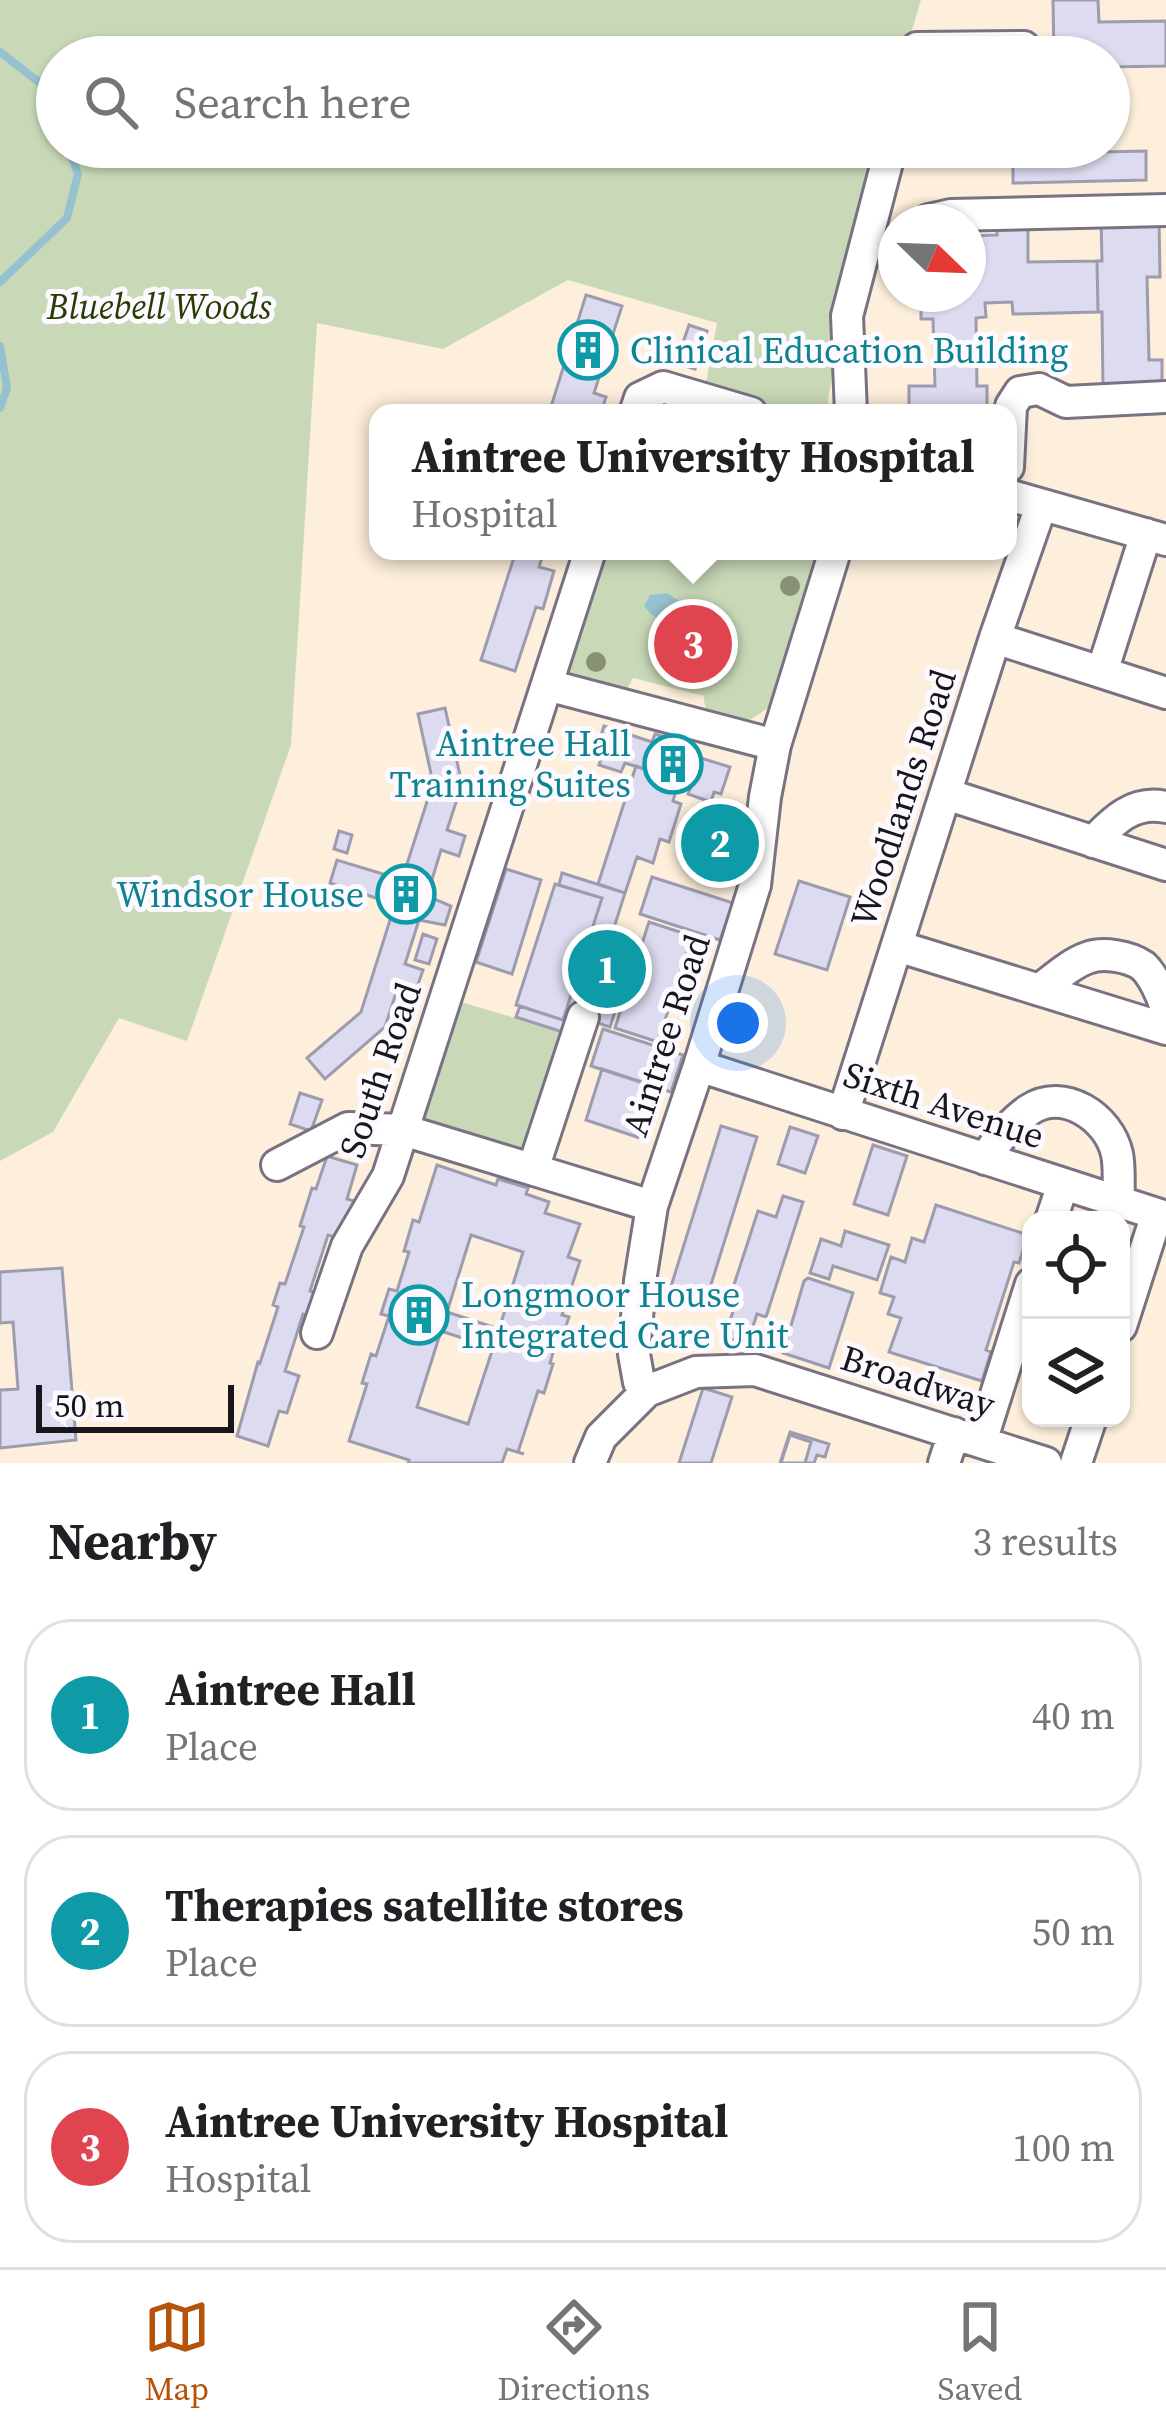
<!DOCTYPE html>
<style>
body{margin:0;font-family:"Source Serif 4",serif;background:#f6f6f6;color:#202124}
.controls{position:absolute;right:36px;bottom:36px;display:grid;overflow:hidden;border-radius:24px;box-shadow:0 3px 9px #0004}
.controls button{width:108px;height:108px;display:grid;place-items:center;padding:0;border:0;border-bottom:3px solid #e0e0e0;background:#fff;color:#202124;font:60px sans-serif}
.compass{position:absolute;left:878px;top:204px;width:108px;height:108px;border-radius:50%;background:#fff;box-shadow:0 3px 9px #0004;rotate:113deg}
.scale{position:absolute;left:36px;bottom:30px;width:198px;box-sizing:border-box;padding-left:12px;border:6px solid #18151c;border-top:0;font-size:33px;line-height:42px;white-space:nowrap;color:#18151c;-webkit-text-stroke:9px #fcfafe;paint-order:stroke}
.you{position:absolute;left:738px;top:1023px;width:42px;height:42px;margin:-30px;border:9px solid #fff;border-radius:50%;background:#1a73e8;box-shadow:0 0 0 18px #1a73e833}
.badge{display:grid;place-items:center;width:78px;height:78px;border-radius:50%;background:#b45309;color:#fff;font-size:39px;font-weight:700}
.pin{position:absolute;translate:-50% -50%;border:6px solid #fff;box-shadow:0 3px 12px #0006}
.popup{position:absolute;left:369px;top:404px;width:648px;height:156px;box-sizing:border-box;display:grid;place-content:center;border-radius:24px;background:#fff;filter:drop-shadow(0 3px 9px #0005);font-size:39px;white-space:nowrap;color:#757577}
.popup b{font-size:45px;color:#202124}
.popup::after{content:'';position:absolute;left:50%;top:100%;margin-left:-24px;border:24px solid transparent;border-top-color:#fff}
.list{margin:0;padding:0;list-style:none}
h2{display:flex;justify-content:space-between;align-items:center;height:156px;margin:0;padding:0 48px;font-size:51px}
h2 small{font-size:39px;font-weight:400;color:#757577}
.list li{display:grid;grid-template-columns:78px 1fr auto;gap:36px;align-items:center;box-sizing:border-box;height:192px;margin:0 24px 24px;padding:0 24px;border:3px solid #e0e0e0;border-radius:48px}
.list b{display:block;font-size:45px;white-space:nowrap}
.list p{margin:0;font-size:39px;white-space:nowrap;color:#757577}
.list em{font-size:39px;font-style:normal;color:#757577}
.icon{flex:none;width:66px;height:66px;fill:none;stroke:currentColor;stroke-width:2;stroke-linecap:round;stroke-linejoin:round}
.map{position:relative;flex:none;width:1166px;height:1463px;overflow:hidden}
.search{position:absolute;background:#fff;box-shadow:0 3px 9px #0004;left:36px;right:36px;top:36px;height:132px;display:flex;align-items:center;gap:30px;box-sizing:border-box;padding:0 42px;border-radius:66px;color:#757577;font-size:45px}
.sheet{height:804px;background:#fff}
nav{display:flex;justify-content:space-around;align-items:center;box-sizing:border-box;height:168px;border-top:3px solid #e0e0e0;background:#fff;font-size:33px;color:#757577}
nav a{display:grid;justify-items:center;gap:6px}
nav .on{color:#b45309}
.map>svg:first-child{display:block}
.medical{fill:#fdefdb;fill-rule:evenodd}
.green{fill:#c9d9b8}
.water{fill:#96c1d1}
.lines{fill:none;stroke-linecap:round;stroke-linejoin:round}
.stream{stroke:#96c1d1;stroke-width:8}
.building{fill:#dcdbef;stroke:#9d9bae;stroke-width:3;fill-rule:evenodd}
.minor-casing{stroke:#797283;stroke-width:36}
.minor{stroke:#fff;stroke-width:30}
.tree{fill:#879174}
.labels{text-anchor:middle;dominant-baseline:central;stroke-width:10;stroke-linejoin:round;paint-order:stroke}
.park-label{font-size:36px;font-style:italic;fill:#273b04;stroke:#fcfafe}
.culture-label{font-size:36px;fill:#0d838f;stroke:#fcfafe;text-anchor:start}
.street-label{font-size:36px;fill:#18151c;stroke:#fcfafe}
</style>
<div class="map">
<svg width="1166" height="1463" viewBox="0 0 1166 1463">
<rect width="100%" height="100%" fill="#fcfafe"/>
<path class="medical" d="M921 0H1166V1463H0V1161L53 1132 286 316 443 349 568 280 718 323 706 383 791 413H378V551H1008V413H826L860 202 877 147H1109V57H904ZM896 222H968V294H896ZM1031 1220H1121V1418H1031Z"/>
<path class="green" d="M0 0H921L904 57H57V147H877L860 202 826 413H791L706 383 717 323 568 280 443 349 317 323 291 745 187 1041 119 1018 53 1132 0 1161Z
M601 551H829L780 700 750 720 732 727C717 720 703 714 704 696L633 678 626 691 574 680 566 669Z
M464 1003 569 1034 531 1153 428 1124 423 1110 454 1005Z"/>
<path class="water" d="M667 593 695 611 719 618 730 629 723 646 710 656C693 651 690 644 677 632 666 622 654 620 644 606L650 595Z"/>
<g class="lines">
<path class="stream" d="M0 52 44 86 57 118
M0 282 67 218 78 174 68 147
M0 346 7 388 0 408"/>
</g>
<path class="building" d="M1053 0H1098L1099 22 1166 21V66L1109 67V57H1054Z
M1055 147H1101V152L1146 151V180L1013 183V153L1055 152Z
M1159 218 1160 277H1147L1149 360H1162V386L1103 387 1102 312H1098L1097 261H1102L1101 219Z
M1028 222V262L1097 261 1098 312 1013 314 1012 302 985 303 986 317 976 318 977 386H987V413H909V386H935L933 319H921V294H968V236L997 235V223Z
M586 295 622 306 594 393 606 397 601 413H549Z
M689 325 707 331 695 369 676 363Z
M516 551H544L539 567 554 571 543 609 536 607 515 671 481 660Z
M445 708 462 784 447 830 465 836 459 856 441 850 427 896 451 906 445 925 419 920 405 964 423 970 416 990 399 984 385 1027 325 1079 307 1058 361 1012 397 898 378 892 376 898 330 883 337 860 383 874 380 883 399 889 433 783 418 714Z
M604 726 652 742 655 734 668 738 684 743 681 752 730 767 721 794 714 792 711 802 688 794 692 784 679 780 625 763 621 772 599 765 602 755 595 753Z
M636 766 679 780 673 801 681 804 669 842 660 839 653 863 637 857 625 893 598 884Z
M714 810 744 819 726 876 697 867Z
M339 831 352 835 347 853 334 849Z
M506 869 541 880 512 974 476 962Z
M562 873 625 893 611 937 642 947 623 1004 618 1002 610 1027 589 1020 597 995 583 991 569 1034 516 1017 520 1006 563 1020 602 898 559 885Z
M652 877 733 903 720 940 640 914Z
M799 881 850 897 827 970 775 954Z
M555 884 602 898 563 1020 516 1005Z
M649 922 692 936 658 1042 615 1028Z
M423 934 437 939 429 964 415 960Z
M603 1029 683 1055 671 1092 591 1066Z
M602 1069 660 1088 643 1139 586 1120Z
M300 1093 322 1100 311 1131 290 1124Z
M721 1126 757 1137 704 1307 668 1296Z
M790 1127 818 1136 805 1173 778 1164Z
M873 1145 907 1156 888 1215 854 1204Z
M327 1156 357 1165 347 1199 354 1201 342 1239 328 1235 310 1291 324 1296 317 1318 303 1314 285 1371 299 1376 287 1413 279 1411 268 1446 237 1436 258 1362 260 1363 278 1307 273 1305 280 1283 285 1284 304 1227 300 1226 312 1188 316 1189Z
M437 1165 496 1185 498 1179 528 1188 526 1194 549 1202 545 1213 580 1224 568 1257 580 1261 562 1315 569 1317 559 1347 555 1346 550 1363 553 1364 544 1393 538 1391 518 1452 524 1454 507 1449 502 1463H408L409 1460 349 1441 367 1384 362 1383 371 1354 376 1356 389 1316 381 1314 389 1289 397 1291 409 1252 404 1251 413 1220 419 1222ZM471 1235 523 1252 499 1329 447 1312ZM441 1331 493 1348 468 1424 417 1407Z
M783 1196 803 1202 766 1317 757 1314 747 1345 724 1337 735 1306 728 1303 758 1211 776 1217Z
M936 1205 1028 1235 1019 1263 1014 1262 986 1350 991 1352 982 1381 889 1352 901 1318 888 1314 894 1297 880 1293 891 1257 905 1262 912 1238 924 1242Z
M845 1231 889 1245 877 1280 833 1266 829 1279 810 1273 821 1239 841 1246Z
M62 1268 76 1440 0 1448V1390L18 1389 13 1322 0 1323V1272Z
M808 1278 853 1293 829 1368 783 1353 804 1281Z
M703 1388 732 1397 711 1463H679Z
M790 1432 829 1444 825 1457 817 1455 814 1463H780Z
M790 1435 811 1442 805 1463H781Z"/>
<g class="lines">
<defs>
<path id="minor" d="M915 57 917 48 1024 47
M929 220 951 215 1166 210
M635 413 640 398 663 387 751 413
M851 413 847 316 891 147
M1008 467 1011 406 1020 392 1039 389 1066 402 1166 397
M1008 495 1166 540
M995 638 1166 693
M1102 672 1146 534
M547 685 775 745
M946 794 1166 865
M1093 842C1114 820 1134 800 1166 807
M897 946 1166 1029
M1039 990C1054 979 1070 964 1087 958 1102 952 1129 956 1143 966 1153 975 1162 995 1166 1008
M699 1066 1166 1217
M843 1114 995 638 1041 506
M985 1159C997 1140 1010 1123 1029 1110 1063 1087 1109 1117 1117 1154 1120 1168 1118 1186 1119 1201
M277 1165 348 1128 403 1130 652 1206
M533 1169 583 1017
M1051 1220 1063 1184
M1121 1326 1157 1214
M317 1333 347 1246 388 1176 590 551
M647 1391 639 1382 634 1354 640 1281 652 1206 699 1066 755 885 765 797 775 745 835 551
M981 1442 1031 1284
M590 1463 601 1437 647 1391 696 1372 755 1370 1046 1463
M944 1463 954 1433
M1076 1463 1091 1418"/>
</defs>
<use href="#minor" class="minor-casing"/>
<use href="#minor" class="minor"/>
</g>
<g class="tree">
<circle cx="790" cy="586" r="10"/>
<circle cx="596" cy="662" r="10"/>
</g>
<defs>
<symbol id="building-ring" viewBox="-11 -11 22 22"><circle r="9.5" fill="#fcfafe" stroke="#0f9aa8" stroke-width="1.5"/><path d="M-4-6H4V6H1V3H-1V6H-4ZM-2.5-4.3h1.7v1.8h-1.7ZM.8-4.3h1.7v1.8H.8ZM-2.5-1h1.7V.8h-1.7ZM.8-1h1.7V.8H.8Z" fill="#0f9aa8"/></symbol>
</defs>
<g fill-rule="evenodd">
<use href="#building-ring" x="555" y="317" width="66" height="66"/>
<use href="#building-ring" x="640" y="731" width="66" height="66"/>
<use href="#building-ring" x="373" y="861" width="66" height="66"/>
<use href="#building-ring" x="386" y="1282" width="66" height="66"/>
</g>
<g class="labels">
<g class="park-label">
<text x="159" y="306">Bluebell Woods</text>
</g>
<g class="culture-label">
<text x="630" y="350">Clinical Education Building</text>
<text x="631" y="743" text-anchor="end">Aintree Hall<tspan x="631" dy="41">Training Suites</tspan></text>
<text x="364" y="894" text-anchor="end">Windsor House</text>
<text x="461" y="1294">Longmoor House<tspan x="461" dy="41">Integrated Care Unit</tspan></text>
</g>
<g class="street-label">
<text transform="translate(903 798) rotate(-72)">Woodlands Road</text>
<text transform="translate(666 1035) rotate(-72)">Aintree Road</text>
<text transform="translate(380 1070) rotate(-71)">South Road</text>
<text transform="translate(944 1105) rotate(18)">Sixth Avenue</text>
<text transform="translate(918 1381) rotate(18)">Broadway</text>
</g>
</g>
</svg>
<div class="controls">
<button><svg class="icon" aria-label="locate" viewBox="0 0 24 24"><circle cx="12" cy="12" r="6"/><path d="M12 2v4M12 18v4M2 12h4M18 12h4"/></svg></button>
<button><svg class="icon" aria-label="layers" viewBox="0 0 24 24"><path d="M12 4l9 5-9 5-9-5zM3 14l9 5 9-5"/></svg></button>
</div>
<svg class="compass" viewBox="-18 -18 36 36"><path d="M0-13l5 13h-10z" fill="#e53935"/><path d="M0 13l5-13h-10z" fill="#757577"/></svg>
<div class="scale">50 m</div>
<div class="you"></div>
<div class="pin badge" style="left:607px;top:969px;background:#0f9aa8">1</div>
<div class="pin badge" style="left:720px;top:843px;background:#0f9aa8">2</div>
<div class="pin badge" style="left:693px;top:644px;background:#e0444e">3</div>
<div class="popup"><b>Aintree University Hospital</b>Hospital</div>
<div class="search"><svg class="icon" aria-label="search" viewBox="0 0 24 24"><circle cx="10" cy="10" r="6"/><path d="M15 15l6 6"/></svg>Search here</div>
</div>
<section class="sheet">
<h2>Nearby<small>3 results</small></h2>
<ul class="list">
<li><span class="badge" style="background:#0f9aa8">1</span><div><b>Aintree Hall</b><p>Place</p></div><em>40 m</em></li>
<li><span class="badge" style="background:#0f9aa8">2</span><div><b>Therapies satellite stores</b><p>Place</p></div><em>50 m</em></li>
<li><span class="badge" style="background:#e0444e">3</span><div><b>Aintree University Hospital</b><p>Hospital</p></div><em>100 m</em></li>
</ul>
</section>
<nav>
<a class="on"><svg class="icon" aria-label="map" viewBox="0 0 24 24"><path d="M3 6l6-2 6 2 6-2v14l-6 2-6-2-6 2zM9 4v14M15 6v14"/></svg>Map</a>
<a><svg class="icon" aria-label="directions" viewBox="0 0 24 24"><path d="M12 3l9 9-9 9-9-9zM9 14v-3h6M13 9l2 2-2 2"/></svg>Directions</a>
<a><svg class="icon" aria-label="saved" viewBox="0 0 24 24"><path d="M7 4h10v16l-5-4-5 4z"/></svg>Saved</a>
</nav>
